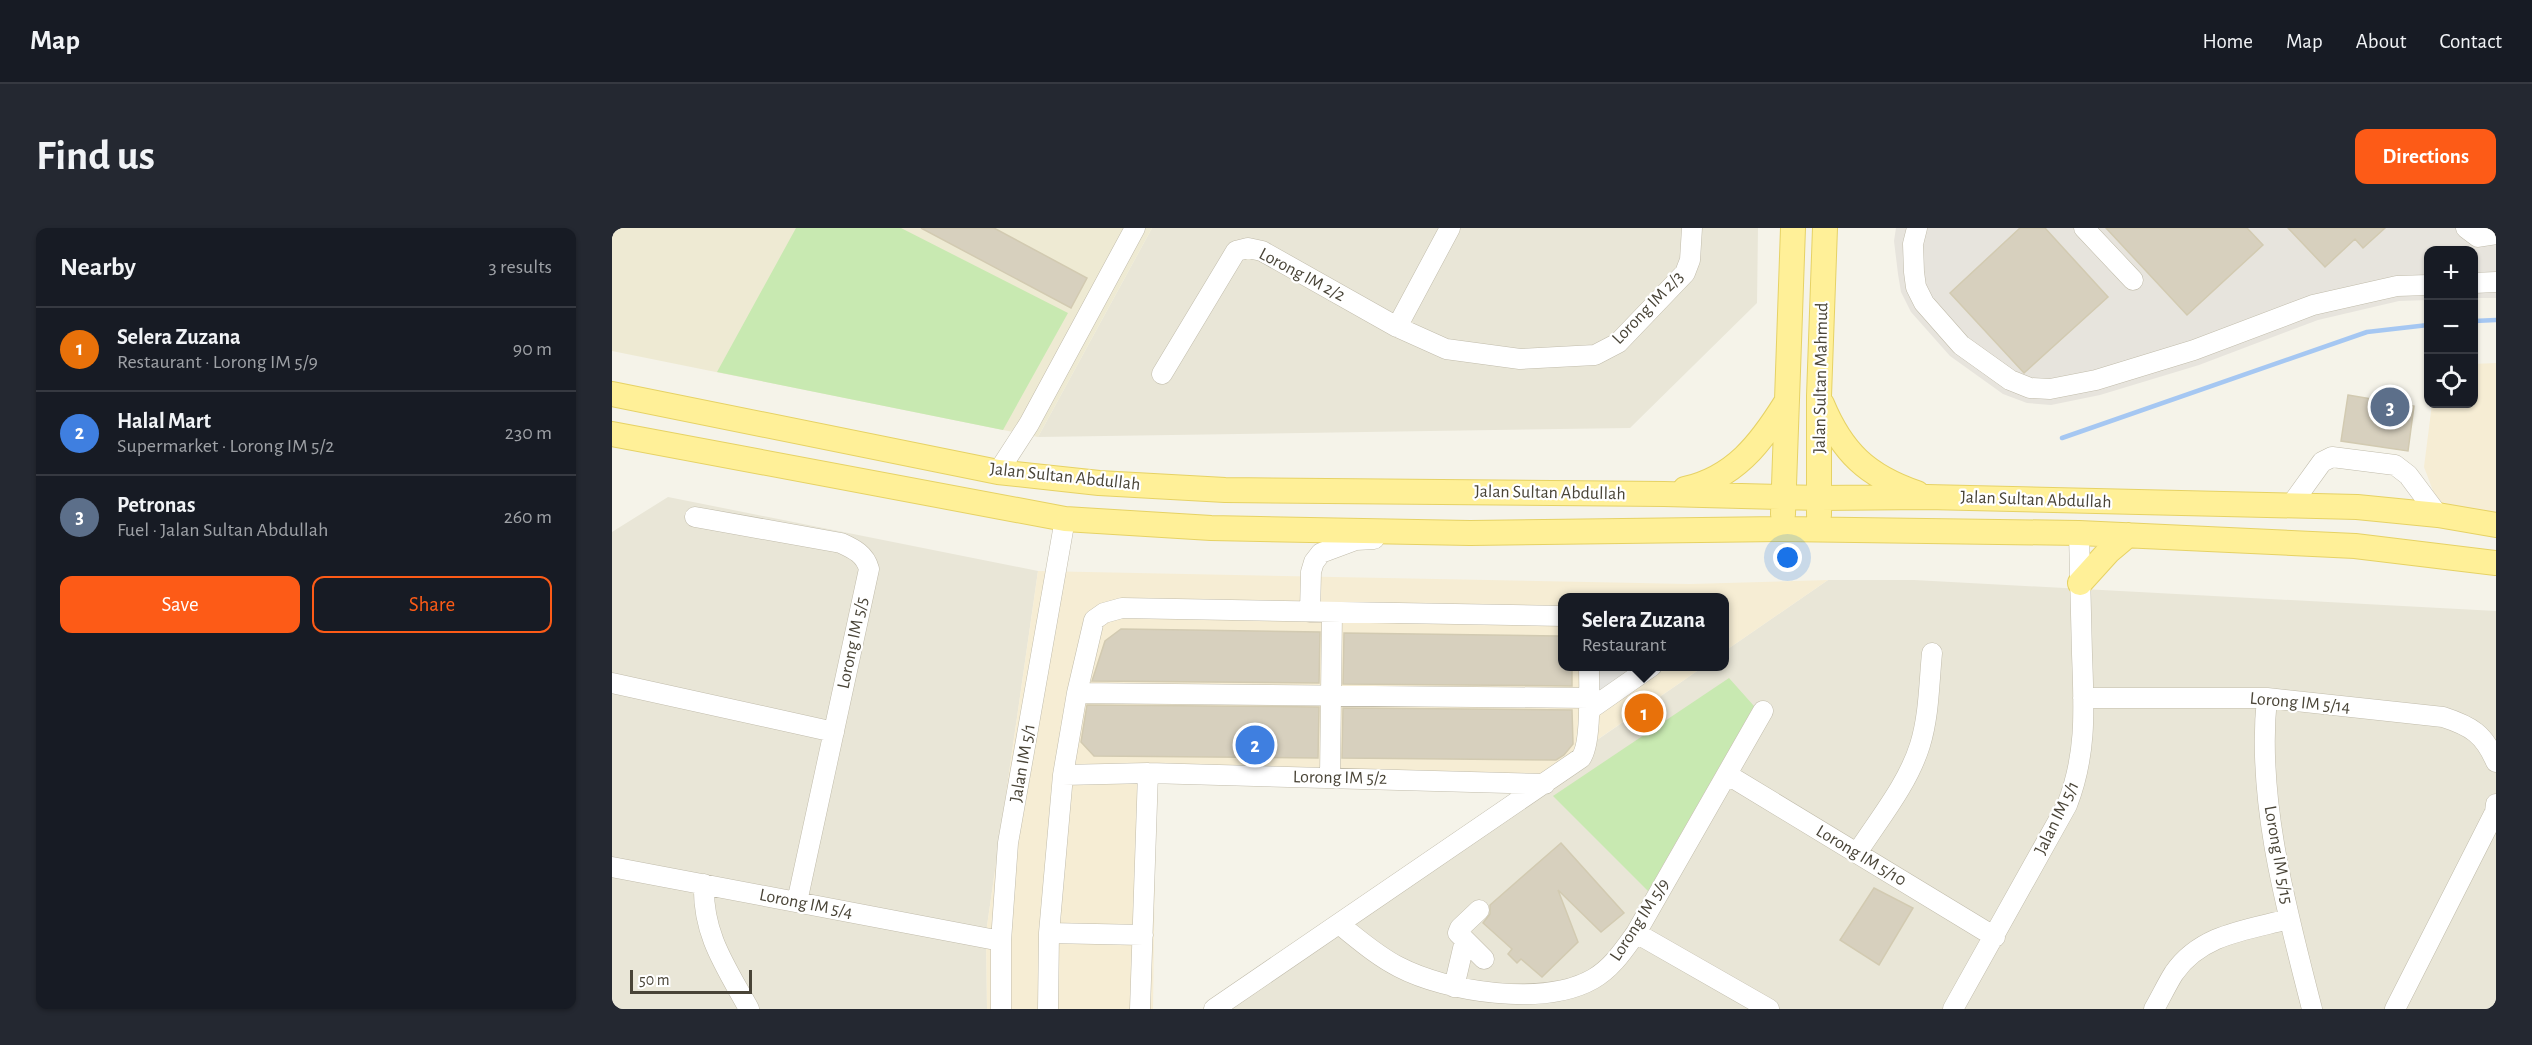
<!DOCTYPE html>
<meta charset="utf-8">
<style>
body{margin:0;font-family:"Alegreya Sans",sans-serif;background:#242831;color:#f1f3f6}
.controls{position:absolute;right:18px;top:18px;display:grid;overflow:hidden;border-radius:12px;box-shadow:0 2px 4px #0004}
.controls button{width:54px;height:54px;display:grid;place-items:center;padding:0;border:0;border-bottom:2px solid #363941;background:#171b24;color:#f1f3f6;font:30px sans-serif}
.scale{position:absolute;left:18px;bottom:15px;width:122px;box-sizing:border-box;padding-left:6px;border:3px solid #494437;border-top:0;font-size:16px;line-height:21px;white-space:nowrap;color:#494437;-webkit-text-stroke:4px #fff;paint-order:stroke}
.you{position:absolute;left:1176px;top:330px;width:21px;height:21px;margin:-15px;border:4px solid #fff;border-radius:50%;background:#1a73e8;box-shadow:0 0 0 9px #1a73e833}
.badge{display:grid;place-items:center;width:39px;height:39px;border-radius:50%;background:#fd5b17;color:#fff;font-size:20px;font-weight:700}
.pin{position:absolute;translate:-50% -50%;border:3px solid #fff;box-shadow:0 2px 6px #0006}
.popup{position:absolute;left:946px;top:365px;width:171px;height:78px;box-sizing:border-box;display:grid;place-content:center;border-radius:12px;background:#171b24;filter:drop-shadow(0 2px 4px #0005);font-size:20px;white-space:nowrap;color:#9ea1a6}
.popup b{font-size:22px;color:#f1f3f6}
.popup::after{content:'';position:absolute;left:50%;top:100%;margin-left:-12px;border:12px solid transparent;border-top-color:#171b24}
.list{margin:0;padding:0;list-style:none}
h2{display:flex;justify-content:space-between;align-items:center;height:78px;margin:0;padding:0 24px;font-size:26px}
h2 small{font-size:20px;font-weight:400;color:#9ea1a6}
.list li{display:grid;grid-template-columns:39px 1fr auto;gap:18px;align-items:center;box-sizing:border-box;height:84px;padding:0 24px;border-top:2px solid #363941}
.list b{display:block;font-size:22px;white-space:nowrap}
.list p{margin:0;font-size:20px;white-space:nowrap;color:#9ea1a6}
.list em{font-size:20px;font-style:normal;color:#9ea1a6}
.actions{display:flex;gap:12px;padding:18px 24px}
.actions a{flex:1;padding:14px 0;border:2px solid #fd5b17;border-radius:12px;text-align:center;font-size:21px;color:#fd5b17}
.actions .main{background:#fd5b17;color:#fff}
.icon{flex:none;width:33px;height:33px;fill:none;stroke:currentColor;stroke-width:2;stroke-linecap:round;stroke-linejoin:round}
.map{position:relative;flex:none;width:1884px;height:781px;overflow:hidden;border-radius:12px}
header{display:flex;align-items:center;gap:36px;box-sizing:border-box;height:84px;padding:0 30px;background:#171b24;border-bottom:2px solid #363941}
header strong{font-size:28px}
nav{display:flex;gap:33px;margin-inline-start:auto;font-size:21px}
.intro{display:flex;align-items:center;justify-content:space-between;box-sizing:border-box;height:144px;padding:0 36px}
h1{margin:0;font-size:42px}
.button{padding:15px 27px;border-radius:12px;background:#fd5b17;color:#fff;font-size:21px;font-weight:700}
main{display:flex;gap:36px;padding:0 36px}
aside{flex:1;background:#171b24;border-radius:12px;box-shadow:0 2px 4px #0004}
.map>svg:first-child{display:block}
.residential{fill:#e9e6d7}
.commercial{fill:#f6edd4}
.industrial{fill:#e7e4dd}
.education{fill:#eeead3}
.green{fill:#c8e9b1}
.parking{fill:#e6e5e1}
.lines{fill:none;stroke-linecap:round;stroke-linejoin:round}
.stream{stroke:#a5c7f2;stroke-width:4.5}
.building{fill:#d7d0be;stroke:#d2cab1;stroke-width:1.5}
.minor-casing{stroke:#c1bcab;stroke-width:21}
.major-casing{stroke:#e6d265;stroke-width:26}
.minor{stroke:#fff;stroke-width:20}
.major{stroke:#fff098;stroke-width:24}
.labels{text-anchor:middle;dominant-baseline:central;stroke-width:4.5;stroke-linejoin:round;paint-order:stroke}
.street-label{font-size:18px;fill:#494437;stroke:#fff}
</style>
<header>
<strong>Map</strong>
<nav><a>Home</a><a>Map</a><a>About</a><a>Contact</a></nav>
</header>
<div class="intro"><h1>Find us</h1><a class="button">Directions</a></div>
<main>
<aside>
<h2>Nearby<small>3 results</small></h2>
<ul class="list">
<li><span class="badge" style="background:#e8710a">1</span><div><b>Selera Zuzana</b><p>Restaurant · Lorong IM 5/9</p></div><em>90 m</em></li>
<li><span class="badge" style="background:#3f7fe0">2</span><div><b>Halal Mart</b><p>Supermarket · Lorong IM 5/2</p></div><em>230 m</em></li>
<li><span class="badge" style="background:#5c6f8a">3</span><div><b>Petronas</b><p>Fuel · Jalan Sultan Abdullah</p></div><em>260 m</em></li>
</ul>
<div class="actions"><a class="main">Save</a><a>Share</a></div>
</aside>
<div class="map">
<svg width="1884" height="781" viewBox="0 0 1884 781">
<rect width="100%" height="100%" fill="#f5f3e9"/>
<path class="residential" d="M540 0H1146L1145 75 1018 200 426 209Z
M56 269 426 343 374 705 375 781H0V304Z
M1216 352H1302L1884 383V781H595L1091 439 1113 438V423Z"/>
<path class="commercial" d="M1884 135V289L1826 276 1812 239 1820 176H1862V136Z
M426 343 1078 356 1216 352 1113 423V370H951V438L1091 439 909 564 544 555 541 781H375L374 705Z"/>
<path class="industrial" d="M1284 0H1884V70H1862V22H1816V72L1787 73 1706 92 1587 137 1488 167 1439 177 1415 175 1391 166 1338 128 1299 84 1289 64 1286 46 1282 13Z"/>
<path class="education" d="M0 0H540L426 209 0 123Z"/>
<path class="green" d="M184 0H289L456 85 391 202 105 144Z
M1117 450 1142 478 1036 663 941 568Z"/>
<path class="parking" d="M987 439H1035L986 471Z"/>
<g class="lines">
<path class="stream" d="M1862 93 1884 92
M1450 210 1755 104 1816 97"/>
</g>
<path class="building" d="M309 0H382L475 50 459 80Z
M1408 0H1433L1496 69 1412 145 1338 65Z
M1494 0H1635L1651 17 1575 87Z
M1676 0H1773L1751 20 1743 11 1713 39Z
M1736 167 1802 178 1796 223 1729 213Z
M509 401 708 404 707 455 480 453 493 413Z
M732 405 946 408 951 413V438H960V458L731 456Z
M475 477 707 479 706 530 482 528 469 514Z
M731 480 960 482 961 516 952 527 944 532 730 530Z
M949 615 1012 685 989 704 946 662 966 714 930 749 909 731 905 735 896 726 900 721 871 695 878 686V677Z
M1262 660 1301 680 1267 737 1228 712Z"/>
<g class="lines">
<defs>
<path id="minor" d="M1305 0 1301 16 1302 44 1304 59 1312 75 1349 117 1398 152 1418 160 1438 161 1484 152 1582 122 1701 77 1785 58 1816 57
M1472 0 1521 52
M1854 0 1866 9 1884 6
M1862 55 1884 54
M785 99 838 0
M550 146 624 23 636 20 650 23 785 99 834 121 908 131 983 127 1006 115 1073 45 1078 32 1080 0
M386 244 417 196 523 0
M1679 277 1710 234 1720 229 1783 237 1796 247 1826 287
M83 289 229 315C242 321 253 326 257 341L185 674
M698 384 699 344 702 334 709 325 744 312 762 311
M0 455 222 504
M465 465 977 470
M1471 470H1655L1831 489C1859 498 1872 506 1884 534
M1655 470C1644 572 1675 683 1700 781
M977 482 1040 438
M451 547 536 545 933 556
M1116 547 1383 709
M718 549 720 385
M1245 625C1267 591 1296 556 1308 517 1317 488 1317 456 1320 425
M0 639 389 713
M92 656C90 706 114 739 137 781
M867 682 848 700 846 705 872 731
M727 696C746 711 765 728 787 739 835 764 932 779 981 751 1000 740 1011 723 1024 705L1151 483
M437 705 531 707
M1024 705 1157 781
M842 759 853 712
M389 781V713L396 615 453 291
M436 781 437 705 451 547 465 465 482 392 492 385 510 380 951 388
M528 781 536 545
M602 781 969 530C980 515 977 458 977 438
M1341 781 1455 577C1475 526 1472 480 1470 426 1469 386 1468 345 1467 305
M1542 781C1549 769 1555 756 1562 745 1589 706 1635 702 1677 691
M1783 781 1883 584 1884 576"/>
<path id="major" d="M0 166 386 244 487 255 613 262 1052 266 1208 270 1315 269 1745 279 1826 287 1884 297
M1210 176C1230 224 1255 248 1305 265
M0 206 453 291 599 300 858 305 1171 301 1467 305 1743 318 1884 335
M1073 261C1122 250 1148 216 1173 176
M1171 286 1181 0
M1207 287V168L1213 0
M1468 355 1497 323 1516 307"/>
</defs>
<use href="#minor" class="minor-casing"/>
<use href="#major" class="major-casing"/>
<use href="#minor" class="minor"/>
<use href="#major" class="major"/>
</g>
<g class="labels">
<g class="street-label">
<text transform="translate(690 47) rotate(28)">Lorong IM 2/2</text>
<text transform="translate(1036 80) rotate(-46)">Lorong IM 2/3</text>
<text transform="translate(1209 150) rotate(-89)">Jalan Sultan Mahmud</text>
<text transform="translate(453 249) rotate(6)">Jalan Sultan Abdullah</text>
<text transform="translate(938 265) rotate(1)">Jalan Sultan Abdullah</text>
<text transform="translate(1424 272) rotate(2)">Jalan Sultan Abdullah</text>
<text transform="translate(241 415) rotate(-78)">Lorong IM 5/5</text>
<text transform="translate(1688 475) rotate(5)">Lorong IM 5/14</text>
<text transform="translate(411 535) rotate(-80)">Jalan IM 5/1</text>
<text transform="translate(728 550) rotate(1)">Lorong IM 5/2</text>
<text transform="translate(1445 590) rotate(-64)">Jalan IM 5/1</text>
<text transform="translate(1666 627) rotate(80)">Lorong IM 5/15</text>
<text transform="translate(1249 628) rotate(31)">Lorong IM 5/10</text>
<text transform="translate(194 676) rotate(11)">Lorong IM 5/4</text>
<text transform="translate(1028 692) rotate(-57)">Lorong IM 5/9</text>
</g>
</g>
</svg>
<div class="controls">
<button>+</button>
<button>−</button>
<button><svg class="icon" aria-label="locate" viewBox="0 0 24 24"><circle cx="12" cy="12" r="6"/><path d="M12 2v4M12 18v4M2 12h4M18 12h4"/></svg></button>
</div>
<div class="scale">50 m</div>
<div class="you"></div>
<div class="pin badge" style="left:1032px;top:485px;background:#e8710a">1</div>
<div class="popup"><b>Selera Zuzana</b>Restaurant</div>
<div class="pin badge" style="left:643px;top:517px;background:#3f7fe0">2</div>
<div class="pin badge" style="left:1778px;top:179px;background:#5c6f8a">3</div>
</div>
</main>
